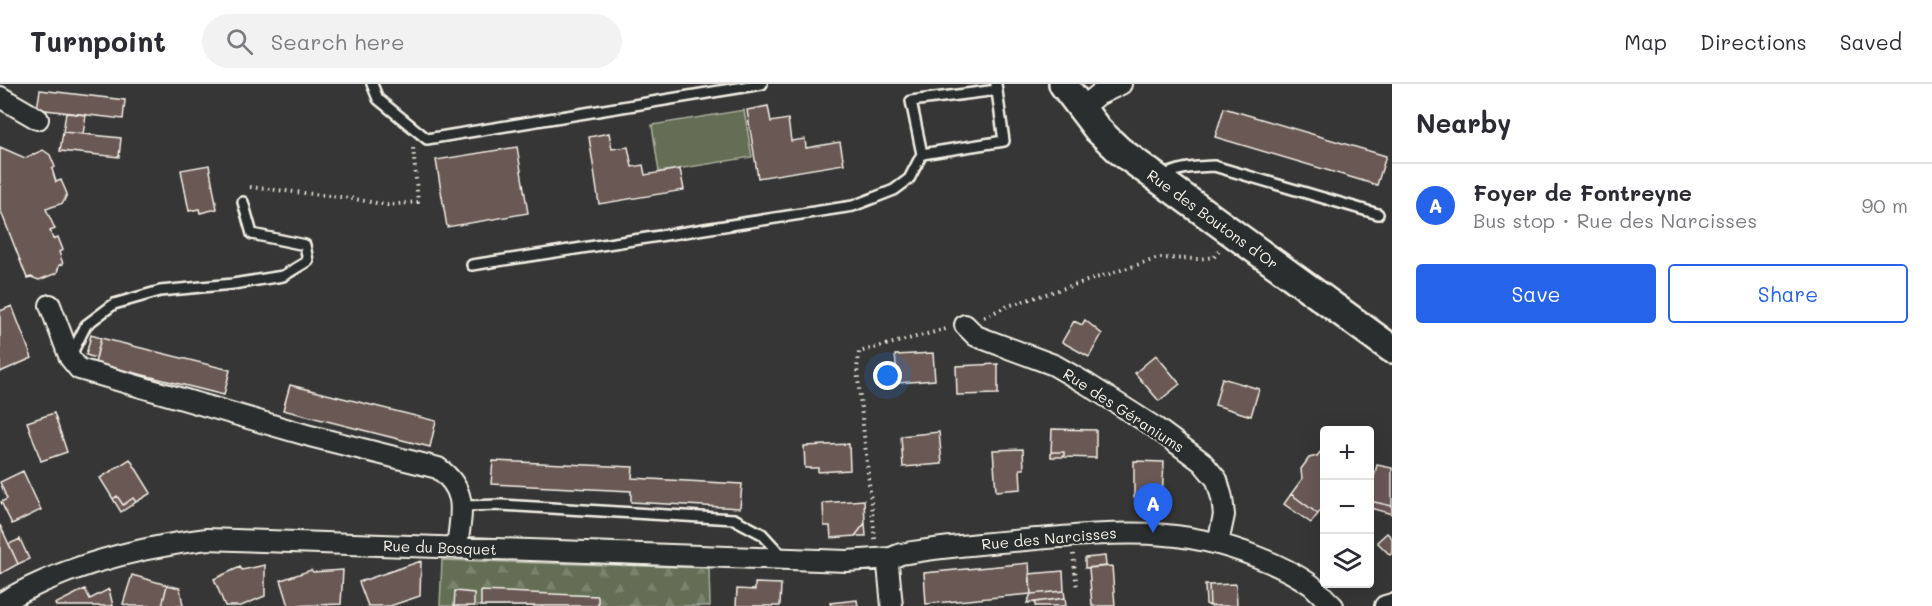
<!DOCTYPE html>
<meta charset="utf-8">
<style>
body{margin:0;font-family:Mali,sans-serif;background:#f2f2f3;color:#2b2b33}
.controls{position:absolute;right:18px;bottom:18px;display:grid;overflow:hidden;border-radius:6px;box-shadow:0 6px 24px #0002}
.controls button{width:54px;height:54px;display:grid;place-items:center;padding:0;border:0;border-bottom:2px solid #e1e1e2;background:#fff;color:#2b2b33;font:30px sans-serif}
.you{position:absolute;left:888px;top:292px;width:21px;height:21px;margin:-15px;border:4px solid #fff;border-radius:50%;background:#1a73e8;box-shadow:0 0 0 9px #1a73e833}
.badge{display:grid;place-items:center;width:39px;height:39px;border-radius:50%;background:#2563eb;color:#fff;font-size:20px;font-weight:700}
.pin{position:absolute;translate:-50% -50px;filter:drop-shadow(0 2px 3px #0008)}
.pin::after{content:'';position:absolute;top:32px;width:21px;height:18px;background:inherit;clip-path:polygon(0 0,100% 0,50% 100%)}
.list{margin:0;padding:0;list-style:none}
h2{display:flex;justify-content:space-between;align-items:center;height:78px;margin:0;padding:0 24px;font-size:26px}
h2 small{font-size:20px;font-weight:400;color:#7c7c81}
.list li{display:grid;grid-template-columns:39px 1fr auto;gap:18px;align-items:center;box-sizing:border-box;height:84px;padding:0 24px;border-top:2px solid #e1e1e2}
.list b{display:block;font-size:22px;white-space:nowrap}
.list p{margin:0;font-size:20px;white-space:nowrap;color:#7c7c81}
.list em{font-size:20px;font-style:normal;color:#7c7c81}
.actions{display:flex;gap:12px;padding:18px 24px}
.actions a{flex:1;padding:14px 0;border:2px solid #2563eb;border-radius:6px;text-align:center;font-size:21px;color:#2563eb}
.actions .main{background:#2563eb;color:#fff}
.icon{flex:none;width:33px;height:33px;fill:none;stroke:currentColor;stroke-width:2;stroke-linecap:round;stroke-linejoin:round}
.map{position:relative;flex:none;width:1392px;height:522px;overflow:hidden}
header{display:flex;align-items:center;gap:36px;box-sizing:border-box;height:84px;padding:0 30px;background:#fff;border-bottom:2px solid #e1e1e2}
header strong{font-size:28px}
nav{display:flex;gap:33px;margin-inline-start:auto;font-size:21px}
.search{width:420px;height:54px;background:#f2f2f3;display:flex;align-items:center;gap:15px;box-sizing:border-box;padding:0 21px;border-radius:33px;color:#7c7c81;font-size:22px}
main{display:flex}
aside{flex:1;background:#fff}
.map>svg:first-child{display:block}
.green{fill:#636e55;stroke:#acb09e;stroke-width:1.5}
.forest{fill:url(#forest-firs);stroke:#acb09e;stroke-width:1.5}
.building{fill:#6b5855;stroke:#f4f1e8;stroke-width:1.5}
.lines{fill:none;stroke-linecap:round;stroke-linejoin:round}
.service-casing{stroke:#f4f1e8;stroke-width:14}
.minor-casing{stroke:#f4f1e8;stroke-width:24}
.secondary-casing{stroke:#f4f1e8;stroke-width:32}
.path{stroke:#f4f1e8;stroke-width:4;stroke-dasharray:1.5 4.5;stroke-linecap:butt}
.service{stroke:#2a2d2e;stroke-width:9}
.minor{stroke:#2a2d2e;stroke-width:20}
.secondary{stroke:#2a2d2e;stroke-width:27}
.labels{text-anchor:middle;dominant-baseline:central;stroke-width:5;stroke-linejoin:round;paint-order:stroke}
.street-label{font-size:15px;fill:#f4f1e8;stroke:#2a2d2e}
</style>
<header>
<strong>Turnpoint</strong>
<div class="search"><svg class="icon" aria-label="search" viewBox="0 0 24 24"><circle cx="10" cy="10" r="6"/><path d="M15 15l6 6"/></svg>Search here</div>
<nav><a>Map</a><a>Directions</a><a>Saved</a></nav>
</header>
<main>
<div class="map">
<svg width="1392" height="522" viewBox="0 0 1392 522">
<defs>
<pattern id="forest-firs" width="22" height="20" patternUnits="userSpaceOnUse" patternTransform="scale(1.5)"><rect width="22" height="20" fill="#636e55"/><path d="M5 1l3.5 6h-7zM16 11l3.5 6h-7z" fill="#7a836d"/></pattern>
</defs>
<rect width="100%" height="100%" fill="#373636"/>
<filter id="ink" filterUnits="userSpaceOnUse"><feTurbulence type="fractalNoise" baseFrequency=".0167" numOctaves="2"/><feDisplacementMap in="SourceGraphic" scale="12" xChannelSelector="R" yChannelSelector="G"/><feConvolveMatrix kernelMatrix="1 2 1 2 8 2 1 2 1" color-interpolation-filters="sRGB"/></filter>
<g filter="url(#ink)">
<path class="green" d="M744 26 752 73 659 88 652 41Z"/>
<path class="forest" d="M442 476 709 484 710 522H440Z"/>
<path class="building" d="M40 6 125 16 123 35 37 25Z
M768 22 771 38 788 35 791 57 805 55 806 64 840 58 844 80 758 94 747 26Z
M1224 24 1386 72 1377 101 1215 53Z
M66 29 86 31 83 50 63 48Z
M63 48 121 54 119 73 60 67Z
M609 49 612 65 628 63 632 83 643 81 645 91 680 85 684 106 599 120 589 53Z
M0 63 25 74 43 66 50 71 55 83 52 85 56 98 61 96 67 110 63 119 46 125 55 145 50 147 53 155 58 153 63 166 59 168 63 180 59 181 57 189 39 196 31 193 27 194 0 125Z
M517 63 528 129 447 143 436 76Z
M209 81 217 125 200 129 199 125 189 127 181 86Z
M12 222 32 274 0 288V227Z
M1085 236 1102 250 1089 273 1062 258 1074 237 1082 241Z
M91 251 101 254 96 274 86 271Z
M101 254 230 286 224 311 95 279Z
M933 269 935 296 898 299 895 271Z
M1156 271 1180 300 1159 317 1135 289Z
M998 280V310L957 311 956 282Z
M1222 294 1259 305 1251 332 1215 321Z
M290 301 436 337 430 363 283 326Z
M54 329 67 368 41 377 27 338Z
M1052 345 1096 346V374L1064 373V368H1051Z
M939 348 942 380 903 383 901 352Z
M849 360 850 386 818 388V384H805L804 362Z
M1023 365 1024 385H1020L1021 405 996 407 993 366Z
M1322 366 1324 367V421L1318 430 1291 410 1302 395 1301 385 1309 374 1317 372Z
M1051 368H1064V373H1051Z
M130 375 151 409 136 418 133 414 123 421 117 412 113 415 100 394Z
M493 377 633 383 632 394 742 400 740 424 631 418V407L491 400Z
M1134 377 1164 378 1162 413H1134Z
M1377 381 1392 384V422L1370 417V408Z
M23 387 41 426 12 440 1 418 7 415 0 398Z
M1291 410 1318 430 1311 439 1284 420Z
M117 412 123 421 133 414 136 418 121 428 113 415Z
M864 416 865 439 855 452 831 454 830 442H824L823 419Z
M1370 417 1392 422V430L1370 424Z
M865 439 866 452H855Z
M0 441 18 480 0 490Z
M1387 449 1392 454V469L1390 471 1377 458Z
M20 455 29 475 18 480 9 460Z
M1105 472 1106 482 1085 484V474Z
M421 477 420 512 390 522H368L359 498Z
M1029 479 1031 510 926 520 924 489Z
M265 481V512L241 522H225L214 495 240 483 242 486Z
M1112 482 1115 522H1092L1089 484Z
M311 486 313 488 343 486 341 520 289 522 281 496Z
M1063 487 1064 507 1031 510 1029 490Z
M132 491 167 501 162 522H130L123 520Z
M755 499 781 500 780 522H736L737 505 755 506Z
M1236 500 1237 522H1210L1209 501Z
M167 501 180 504 183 522H162Z
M1205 501H1209L1210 522 1206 520Z
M85 505 90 515 109 505 113 522H56L55 520Z
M455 507 474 509V522H454Z
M481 507 598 512V522H481Z
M1064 507 1065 514 1027 519 1031 510Z
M1065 514 1066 522H1035V518L1028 519Z
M857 516 858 522H831L830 519Z"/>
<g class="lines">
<defs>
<path id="service" d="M372 0 378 15 427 55 762 0
M996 0 1004 57 922 70 911 17 997 6
M1163 93C1177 83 1197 83 1214 82L1378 130
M472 181 853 122 894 106 909 95 922 70
M70 273 86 241 114 220 160 207 233 200 283 192 308 177 305 161 252 150 243 118
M462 422 501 421 734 435 762 450 783 473"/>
<path id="minor" d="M0 13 38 35
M1081 25 1098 11 1121 0
M50 221 70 274 79 285 310 352 438 384C469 407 461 429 457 463
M965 241 976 252 1054 281 1087 300 1156 344 1202 378 1217 396 1222 414 1224 431 1218 459
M891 474 888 481 892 522
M0 520C62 482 136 464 207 455L847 477 891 474 901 470C946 462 991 459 1037 455 1116 448 1181 442 1257 473 1275 480 1294 489 1310 500 1318 506 1325 515 1333 522
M1385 522 1392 520"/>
<path id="secondary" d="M1063 0 1098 46 1120 67 1392 265"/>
</defs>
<use href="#service" class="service-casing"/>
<use href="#minor" class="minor-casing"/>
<use href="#secondary" class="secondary-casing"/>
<path class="path" d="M250 103 349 114 387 121 418 118 413 63
M984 233 1008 222 1159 174 1199 175 1214 173 1219 167
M875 455 857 285 859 268 946 245
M1073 470 1077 505"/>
<use href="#service" class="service"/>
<use href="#minor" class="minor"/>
<use href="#secondary" class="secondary"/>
</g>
</g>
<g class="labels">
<g class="street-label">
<text transform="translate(1213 135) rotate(36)">Rue des Boutons d'Or</text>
<text transform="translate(1124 326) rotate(33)">Rue des Géraniums</text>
<text transform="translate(1049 454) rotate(-5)">Rue des Narcisses</text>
<text transform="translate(440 463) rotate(2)">Rue du Bosquet</text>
</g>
</g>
</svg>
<div class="controls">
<button>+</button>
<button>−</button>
<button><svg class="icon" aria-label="layers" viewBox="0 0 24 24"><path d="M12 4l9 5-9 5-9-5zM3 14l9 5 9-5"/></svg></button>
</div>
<div class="you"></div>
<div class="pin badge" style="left:1153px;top:449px">A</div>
</div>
<aside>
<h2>Nearby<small></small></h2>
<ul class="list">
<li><span class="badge">A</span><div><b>Foyer de Fontreyne</b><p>Bus stop · Rue des Narcisses</p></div><em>90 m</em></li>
</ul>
<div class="actions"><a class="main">Save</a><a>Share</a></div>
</aside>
</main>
